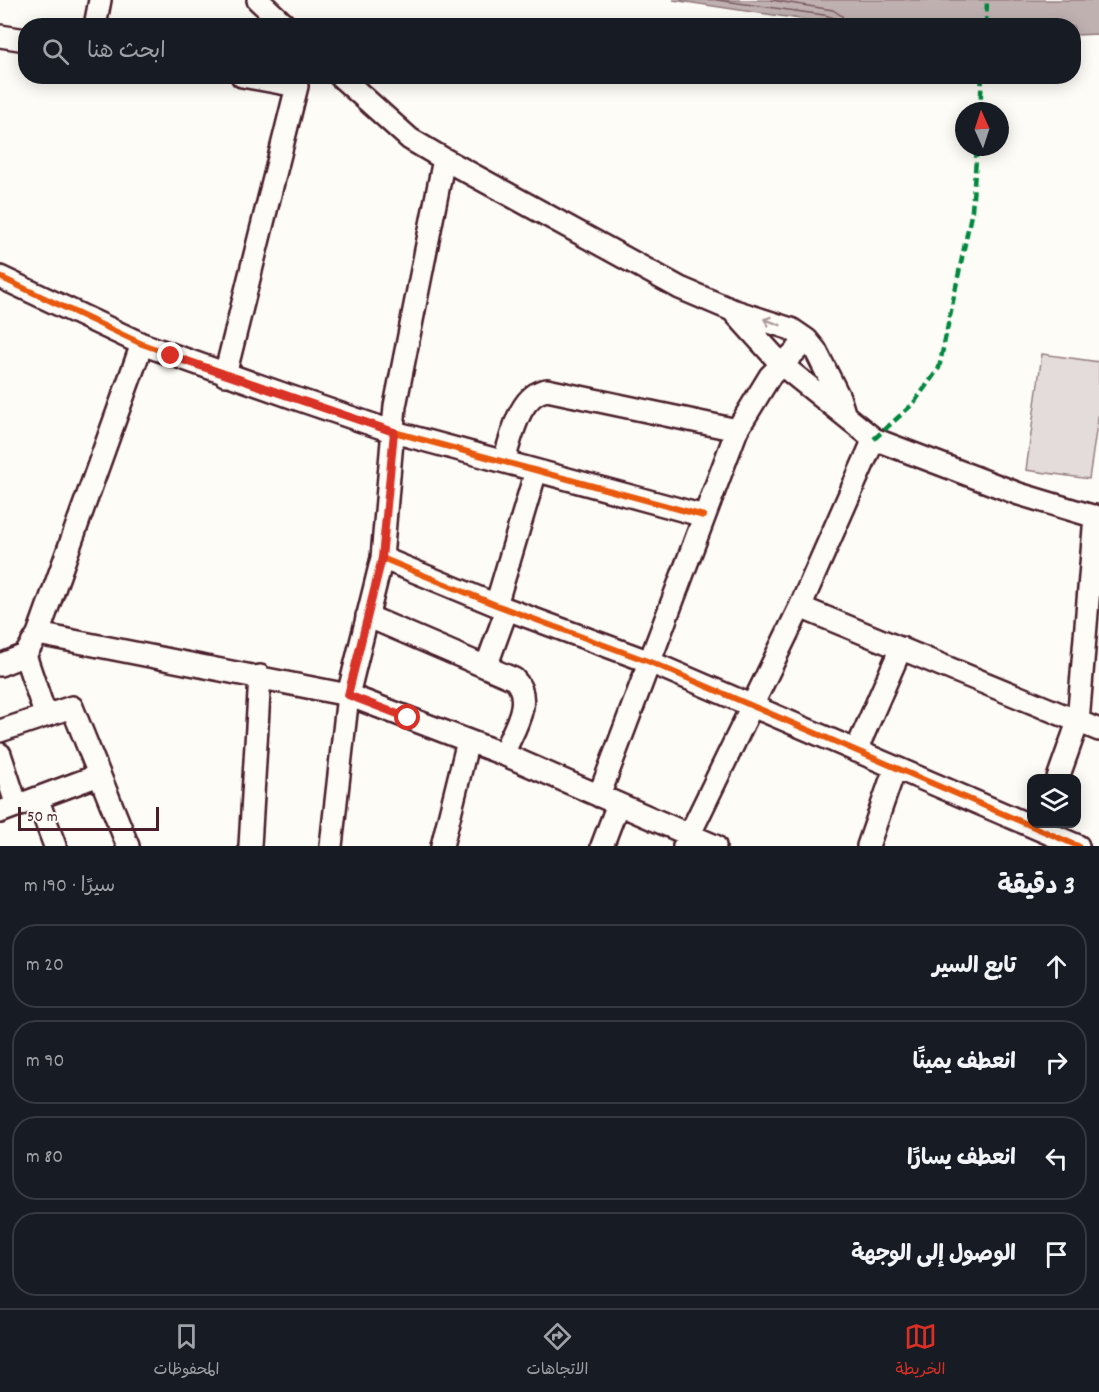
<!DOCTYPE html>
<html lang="ar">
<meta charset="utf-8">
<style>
body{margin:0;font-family:Dekko,"Playpen Sans Arabic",sans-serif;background:#20242c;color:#f1f3f6;direction:rtl}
.controls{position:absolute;right:18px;bottom:18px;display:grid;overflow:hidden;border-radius:12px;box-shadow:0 3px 15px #0003}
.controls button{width:54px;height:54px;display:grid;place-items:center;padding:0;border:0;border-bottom:2px solid #363941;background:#171b24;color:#f1f3f6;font:30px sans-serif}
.compass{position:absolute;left:955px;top:102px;width:54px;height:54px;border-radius:50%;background:#171b24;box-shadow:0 3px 15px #0003;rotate:357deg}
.scale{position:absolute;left:18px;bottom:15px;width:141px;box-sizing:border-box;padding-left:6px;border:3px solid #4a1f2b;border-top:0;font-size:16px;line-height:21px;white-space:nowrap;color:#4a1f2b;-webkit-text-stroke:4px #fdfcf7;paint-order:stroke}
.stop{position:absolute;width:18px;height:18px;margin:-14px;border:4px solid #d93025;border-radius:50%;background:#fff}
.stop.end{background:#d93025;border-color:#fff;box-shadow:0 2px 6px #0008}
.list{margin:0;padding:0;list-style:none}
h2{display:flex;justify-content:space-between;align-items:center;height:78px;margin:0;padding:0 24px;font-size:26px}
h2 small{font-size:20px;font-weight:400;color:#9ea1a6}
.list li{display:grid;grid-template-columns:39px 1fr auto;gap:18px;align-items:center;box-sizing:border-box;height:84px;margin:0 12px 12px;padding:0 12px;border:2px solid #363941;border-radius:24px}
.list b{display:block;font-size:22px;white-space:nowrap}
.list em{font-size:20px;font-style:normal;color:#9ea1a6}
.icon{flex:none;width:33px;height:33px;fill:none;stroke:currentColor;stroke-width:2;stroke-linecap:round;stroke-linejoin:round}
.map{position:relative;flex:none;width:1099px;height:846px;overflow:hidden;direction:ltr}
.search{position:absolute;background:#171b24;box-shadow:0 3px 15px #0003;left:18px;right:18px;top:18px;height:66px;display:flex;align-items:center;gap:15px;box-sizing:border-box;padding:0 21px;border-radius:24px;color:#9ea1a6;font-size:22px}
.sheet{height:462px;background:#171b24}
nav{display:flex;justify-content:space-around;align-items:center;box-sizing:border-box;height:84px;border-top:2px solid #363941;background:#171b24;font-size:16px;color:#9ea1a6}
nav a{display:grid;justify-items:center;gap:3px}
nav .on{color:#d93025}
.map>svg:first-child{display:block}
.green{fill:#e3dcda;stroke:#967e82;stroke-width:1.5}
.water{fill:#c0b1b1;stroke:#91777b;stroke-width:1.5}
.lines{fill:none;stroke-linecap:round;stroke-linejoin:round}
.shore{stroke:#795961;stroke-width:1.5}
.minor-casing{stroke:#4a1f2b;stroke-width:26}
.minor{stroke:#fdfcf7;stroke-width:21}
.quiet{stroke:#00873e;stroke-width:4.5;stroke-dasharray:9 4.5;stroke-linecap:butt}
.cycleway-casing{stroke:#fdfcf7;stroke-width:10}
.cycleway{stroke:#e8590c;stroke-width:6}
.oneway{stroke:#ac999b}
.route{stroke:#d93025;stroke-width:8}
</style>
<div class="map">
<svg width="1099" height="846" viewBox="0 0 1099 846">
<rect width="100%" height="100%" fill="#fdfcf7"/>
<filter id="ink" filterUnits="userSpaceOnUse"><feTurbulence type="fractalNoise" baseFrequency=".0167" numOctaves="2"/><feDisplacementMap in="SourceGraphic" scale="12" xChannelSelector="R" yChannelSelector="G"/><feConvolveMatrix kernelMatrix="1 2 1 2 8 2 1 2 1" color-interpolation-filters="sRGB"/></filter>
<g filter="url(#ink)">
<path class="green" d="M1042 354 1099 362V411L1089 479 1026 470Z"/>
<path class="water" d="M673 0H1099V34L1074 35V26L840 25Z"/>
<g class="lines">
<path class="shore" d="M717 0 824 15 834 18 836 26
M771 0 833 10 842 16 844 26"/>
<defs>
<path id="minor" d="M258 0 286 26
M95 26 100 0
M0 36 26 40
M340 76 410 139 444 159 680 288 732 310 791 329 807 340 816 351 839 397 844 413
M0 277 142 344 300 400 394 432 704 516
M732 310 782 365 874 439 1019 494 1099 518
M225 375 297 86 242 76
M504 460C512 436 519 394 547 390L737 430
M382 558 496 605 650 662 1078 846
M496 605 536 471
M800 607 1099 730
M367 616 514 679C535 700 512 732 503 754
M38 634 348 695 503 754 715 846
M0 665 25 655
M486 667 507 609
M45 714 25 655 38 634 142 344
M0 731 72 707 128 846
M856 751 901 648
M0 754 17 806
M1058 778 1078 722 1095 516
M599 796 737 430 770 376 807 340
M37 798 55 846
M0 812 99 775
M250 846 260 676
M331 846 348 695 382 558 395 406 444 159
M442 846 468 741
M602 846 618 804
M684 846 800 607 874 439
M868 846 895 768"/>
</defs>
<use href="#minor" class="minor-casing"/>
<use href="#minor" class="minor"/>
<path class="quiet" d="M986 26 987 0
M980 111 982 76
M874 439 913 404 939 368 972 210 977 147"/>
<defs>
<path id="cycleway" d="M0 277 142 344 300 400 394 432 704 516
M382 558 496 605 650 662 1078 846"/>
</defs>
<use href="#cycleway" class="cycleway-casing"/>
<use href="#cycleway" class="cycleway"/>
</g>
<defs><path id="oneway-shaft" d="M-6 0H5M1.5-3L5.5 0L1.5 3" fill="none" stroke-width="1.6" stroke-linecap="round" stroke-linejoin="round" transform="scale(1.5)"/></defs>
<use class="oneway" href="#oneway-shaft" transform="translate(772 322) rotate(-160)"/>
</g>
<g class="lines" filter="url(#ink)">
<path class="route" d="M171 356 394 432 382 558 348 695 408 718"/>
</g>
</svg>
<div class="controls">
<button><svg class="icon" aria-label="layers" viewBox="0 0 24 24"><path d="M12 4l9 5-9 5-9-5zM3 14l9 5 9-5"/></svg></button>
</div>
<svg class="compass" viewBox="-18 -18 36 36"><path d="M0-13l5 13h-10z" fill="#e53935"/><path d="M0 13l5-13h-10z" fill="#9ea1a6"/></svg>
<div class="scale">50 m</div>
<div class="stop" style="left:408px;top:718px"></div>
<div class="stop end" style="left:171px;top:356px"></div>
<div class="search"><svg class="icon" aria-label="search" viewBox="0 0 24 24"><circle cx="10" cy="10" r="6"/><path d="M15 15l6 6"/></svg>ابحث هنا</div>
</div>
<section class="sheet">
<h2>3 دقيقة<small>سيرًا · 190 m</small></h2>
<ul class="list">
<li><svg class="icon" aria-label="ahead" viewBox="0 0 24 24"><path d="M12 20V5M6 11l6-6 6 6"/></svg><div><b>تابع السير</b></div><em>20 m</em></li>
<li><svg class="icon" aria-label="right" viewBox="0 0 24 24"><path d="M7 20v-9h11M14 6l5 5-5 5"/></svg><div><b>انعطف يمينًا</b></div><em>90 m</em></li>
<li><svg class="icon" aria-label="left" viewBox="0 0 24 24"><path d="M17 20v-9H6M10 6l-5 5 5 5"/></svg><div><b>انعطف يسارًا</b></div><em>80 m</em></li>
<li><svg class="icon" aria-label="arrive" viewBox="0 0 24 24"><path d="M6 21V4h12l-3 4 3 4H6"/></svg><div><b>الوصول إلى الوجهة</b></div></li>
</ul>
</section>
<nav>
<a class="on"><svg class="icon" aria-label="map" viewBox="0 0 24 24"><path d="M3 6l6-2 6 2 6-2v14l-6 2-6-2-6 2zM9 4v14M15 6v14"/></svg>الخريطة</a>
<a><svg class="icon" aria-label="directions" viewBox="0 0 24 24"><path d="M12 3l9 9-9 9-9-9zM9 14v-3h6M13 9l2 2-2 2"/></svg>الاتجاهات</a>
<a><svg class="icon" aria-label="saved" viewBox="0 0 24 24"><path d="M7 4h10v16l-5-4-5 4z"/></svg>المحفوظات</a>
</nav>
